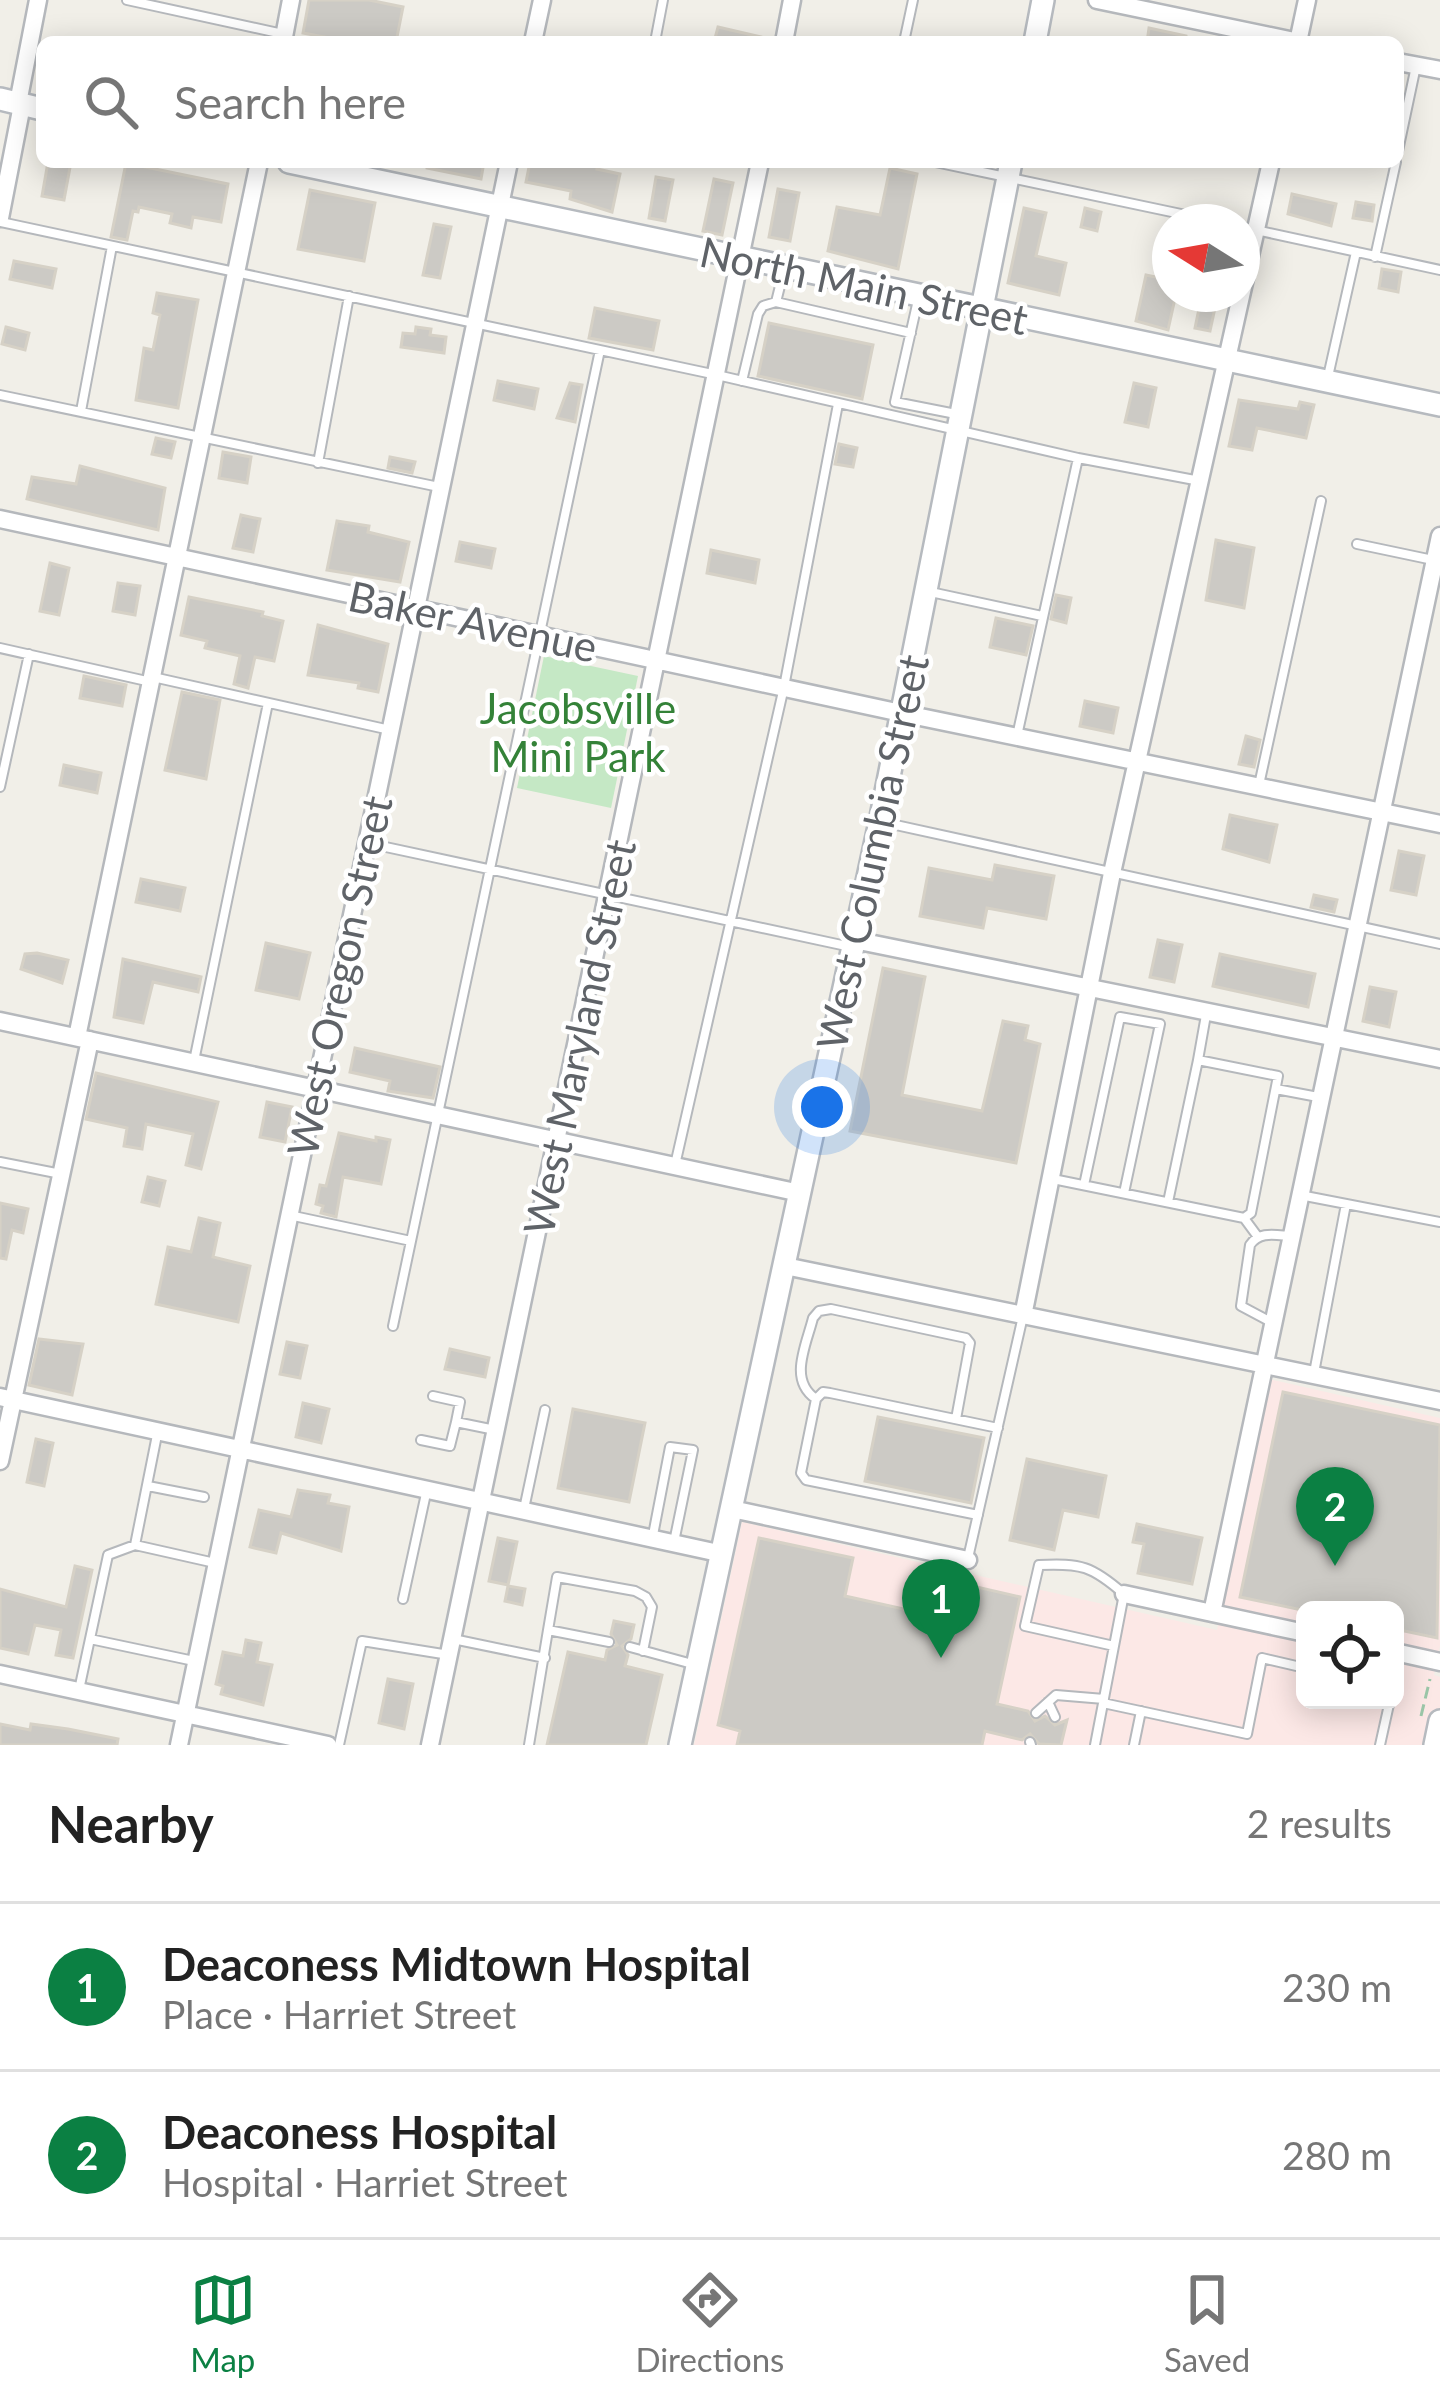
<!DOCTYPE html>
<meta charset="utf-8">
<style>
body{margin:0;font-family:Lato,sans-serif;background:#f6f6f6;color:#222}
.controls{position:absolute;right:36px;bottom:36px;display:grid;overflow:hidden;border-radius:18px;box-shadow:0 6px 30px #0003}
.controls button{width:108px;height:108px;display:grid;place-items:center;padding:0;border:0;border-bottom:3px solid #e0e0e0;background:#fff;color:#222;font:60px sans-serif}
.compass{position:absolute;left:1152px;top:204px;width:108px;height:108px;border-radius:50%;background:#fff;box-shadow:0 6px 30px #0003;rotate:281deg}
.you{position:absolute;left:822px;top:1107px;width:42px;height:42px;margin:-30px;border:9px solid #fff;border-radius:50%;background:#1a73e8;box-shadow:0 0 0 18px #1a73e833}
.badge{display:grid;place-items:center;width:78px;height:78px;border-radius:50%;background:#0b8043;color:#fff;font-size:39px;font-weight:700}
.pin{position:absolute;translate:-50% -99px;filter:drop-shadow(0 3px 6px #0008)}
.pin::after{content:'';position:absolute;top:63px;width:42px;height:36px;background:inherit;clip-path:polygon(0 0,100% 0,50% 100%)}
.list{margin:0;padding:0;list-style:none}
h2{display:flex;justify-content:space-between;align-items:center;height:156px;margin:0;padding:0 48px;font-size:51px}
h2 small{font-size:39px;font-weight:400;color:#767676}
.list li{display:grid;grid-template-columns:78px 1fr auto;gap:36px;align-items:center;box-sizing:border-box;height:168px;padding:0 48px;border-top:3px solid #e0e0e0}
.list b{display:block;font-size:45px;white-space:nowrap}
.list p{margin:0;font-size:39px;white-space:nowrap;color:#767676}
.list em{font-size:39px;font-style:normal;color:#767676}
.icon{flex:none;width:66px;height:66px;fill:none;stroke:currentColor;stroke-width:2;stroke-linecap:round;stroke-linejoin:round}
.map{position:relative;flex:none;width:1440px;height:1745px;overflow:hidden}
.search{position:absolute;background:#fff;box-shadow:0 6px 30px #0003;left:36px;right:36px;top:36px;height:132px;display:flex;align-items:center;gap:30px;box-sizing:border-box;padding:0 42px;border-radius:18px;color:#767676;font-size:45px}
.sheet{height:492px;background:#fff}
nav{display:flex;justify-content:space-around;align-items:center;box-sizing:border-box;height:168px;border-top:3px solid #e0e0e0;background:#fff;font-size:33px;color:#767676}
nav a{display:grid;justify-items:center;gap:6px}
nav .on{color:#0b8043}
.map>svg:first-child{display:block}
.medical{fill:#fce8e6;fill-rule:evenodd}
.green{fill:#c5e8c5}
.building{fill:#cccac5;stroke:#d6d1c6;stroke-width:3}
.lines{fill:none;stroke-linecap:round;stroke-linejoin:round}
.lane-casing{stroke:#b5b8bc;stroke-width:12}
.street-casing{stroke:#b5b8bc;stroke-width:21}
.secondary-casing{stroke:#b6babf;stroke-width:26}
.path{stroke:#9cc7a9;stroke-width:3;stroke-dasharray:12 6;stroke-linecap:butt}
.lane{stroke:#fff;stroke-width:8}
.street{stroke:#fff;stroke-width:16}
.secondary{stroke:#fff;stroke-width:21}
.labels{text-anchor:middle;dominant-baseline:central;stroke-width:9;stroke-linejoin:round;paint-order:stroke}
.street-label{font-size:42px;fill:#5f6368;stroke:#fff}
.park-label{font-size:42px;fill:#348238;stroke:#fff}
</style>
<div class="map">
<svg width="1440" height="1745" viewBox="0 0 1440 1745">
<rect width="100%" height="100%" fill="#f1efe8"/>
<path class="medical" d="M1269 1379 1440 1418V1646L1434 1675 1440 1677V1745H694L742 1522 1217 1630ZM1305 1610H1395V1700H1305Z"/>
<path class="green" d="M544 656 638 676 611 808 517 788Z"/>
<path class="building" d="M309 0H369L403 7 396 42H351L303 33Z
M718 27 761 37V42H714Z
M1149 28 1186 36V42H1147Z
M48 162H71L64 200 42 196Z
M427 162H484L481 179 427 168Z
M530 162H599L597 169 620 174 612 212 570 199 571 191 526 182Z
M126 163 228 184 221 222 193 217 191 228 170 223 172 214 139 207 138 212 133 211 127 240 111 237Z
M890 168 917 174 898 269 828 251 837 207 880 215Z
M656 177 673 180 665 221 649 218Z
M714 179 733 183 722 235 703 231Z
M778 189 799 193 790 241 769 237Z
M310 190 375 203 364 261 298 249Z
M1292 194 1336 204 1331 226 1288 214Z
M1356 202 1374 205 1372 221 1353 218Z
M1024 208 1046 213 1036 256 1066 263 1059 295 1008 283Z
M1085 208 1101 212 1097 231 1081 227Z
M434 224 451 227 440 278 423 275Z
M14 261 56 269 52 288 10 279Z
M1382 269 1401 272 1398 292 1379 288Z
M1146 275 1170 280V294H1176L1168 330 1136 321Z
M157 293 198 300 178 408 136 400 144 348 153 350 160 315 153 313Z
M1202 294H1218L1210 331 1195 328Z
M595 308 659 321 653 350 589 338Z
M769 323 873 345 862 399 758 376Z
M6 327 29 333 25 350 2 344Z
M416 327 431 329 430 335 446 337 444 353 401 347 403 333 415 334Z
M498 381 538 389 534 409 494 400Z
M570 383 582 385 575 422 557 418Z
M1134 383 1156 388 1148 427 1125 422Z
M1239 400 1298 409 1300 402 1314 405 1306 438 1257 428 1252 450 1229 446Z
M156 438 175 442 171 458 152 454Z
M839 444 857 448 853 467 835 464Z
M223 452 251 457 247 483 219 478Z
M390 457 415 462 412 473 388 468Z
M80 466 165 488 158 530 27 499 32 477 76 484Z
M241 515 260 519 253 552 233 548Z
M337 521 369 526 368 532 409 542 400 582 327 570Z
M1216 540 1254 548 1244 608 1206 600Z
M460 542 495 549 491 568 456 561Z
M711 550 759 560 755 583 707 573Z
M50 563 69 568 59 615 40 611Z
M118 583 140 586 135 615 113 611Z
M1056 595 1071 598 1066 623 1051 619Z
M189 597 263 612 262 616 283 621 274 661 255 657 248 688 234 684 240 656 205 648 207 641 181 635Z
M996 618 1033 626 1026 655 990 647Z
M318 625 388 644 378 692 358 688 359 683 308 675Z
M84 676 126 685 122 706 80 698Z
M182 692 220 700 206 779 165 770Z
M1085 701 1118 708 1113 733 1080 726Z
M1246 736 1260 740 1254 767 1239 764Z
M64 765 101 773 97 793 60 785Z
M1230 815 1277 825 1269 862 1223 849Z
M1399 851 1424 856 1416 895 1391 890Z
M995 865 1054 876 1046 919 987 908 983 928 920 916 929 868 992 880Z
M141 879 185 888 180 911 136 902Z
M1314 895 1337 900 1334 912 1311 907Z
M1158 940 1182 945 1174 982 1150 977Z
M266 943 310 953 299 999 256 990Z
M37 953 68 960 62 983 21 969 25 954Z
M1220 954 1315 974 1308 1007 1213 986Z
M123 959 201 977 198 992 153 982 143 1023 114 1017Z
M883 968 925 977 902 1095 982 1111 1003 1021 1028 1026 1025 1040 1040 1044 1016 1163 850 1131Z
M1370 987 1396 992 1389 1027 1363 1021Z
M355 1048 440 1067 433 1098 388 1091 390 1081 350 1072Z
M96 1073 218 1102 201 1169 186 1165 193 1134 146 1124 142 1149 124 1146 127 1128 86 1119Z
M267 1102 292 1107 285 1142 260 1137Z
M339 1133 376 1141V1137L390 1140 381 1184 343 1177 336 1217 321 1213 323 1206 316 1204 320 1185 326 1186Z
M148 1177 165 1181 159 1206 142 1202Z
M0 1203 28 1209 23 1233 12 1230 6 1259 0 1258Z
M199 1218 220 1223 213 1257 250 1266 238 1322 156 1304 168 1247 191 1252Z
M39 1339 83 1344 72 1395 29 1385Z
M287 1342 307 1346 300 1378 280 1374Z
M450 1349 489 1358 485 1377 445 1369Z
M1283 1392 1440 1425 1437 1638 1395 1629V1610H1302L1240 1597Z
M303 1403 329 1409 321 1443 296 1437Z
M573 1409 645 1423 629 1502 558 1488Z
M878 1417 984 1438 971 1503 865 1481Z
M36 1439 53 1443 44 1486 27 1482Z
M1027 1459 1106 1476 1098 1517 1063 1510 1054 1550 1010 1540Z
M298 1490 330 1495 328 1503 349 1507 341 1551 281 1533 276 1553 250 1547 259 1510 291 1517Z
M1137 1524 1202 1538 1192 1584 1138 1573 1144 1544 1133 1542Z
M498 1538 517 1542 508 1585 489 1581Z
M759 1538 853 1558 845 1596 917 1612 925 1575 1020 1597 997 1704 1028 1711 1035 1721 1045 1716 1055 1725 1067 1720 1061 1745 1039 1744 1030 1734 1022 1740 985 1731 982 1745H737L740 1731 718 1725Z
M75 1566 92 1570 73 1658 56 1655 61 1630 35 1625 28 1654 0 1648V1589L66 1607Z
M508 1586 525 1589 522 1605 505 1601Z
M614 1621 634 1625 631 1639 622 1646 628 1655 625 1666 662 1675 646 1745H547L568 1652 605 1660 607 1650 617 1645 611 1634Z
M246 1640 261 1643 257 1662 272 1665 263 1705 221 1694 223 1686 216 1684 223 1652 243 1656Z
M388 1679 413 1684 404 1729 379 1723Z
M0 1724 30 1730 31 1724 68 1729 118 1739 117 1745H0Z"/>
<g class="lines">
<defs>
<path id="lane" d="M127 0 283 34
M655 42 663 0
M904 42 913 0
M1398 151 1416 66
M935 162 1219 222
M1 222 717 375 1078 458 1017 736
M1242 227 1440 270
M1375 257 1396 162
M784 270 776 302 911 333
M918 300 895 402 961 415
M742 381 758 314 763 306 776 302
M1327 381 1356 252
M0 395 439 487
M81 411 112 246
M1078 458 1200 481
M318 463 349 296
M1357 544 1433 560
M926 591 1042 616
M0 648 151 682
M153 677 390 730
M1259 785 1321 501
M0 787 29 654
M882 822 1440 944
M367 843 851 947
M1198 1060 1206 1015
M194 1061 268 703
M1276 1089 1318 1097
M0 1162 61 1174
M675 1165 784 687 838 404
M1053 1179 1244 1218 1251 1213 1278 1076 1198 1060 1168 1202
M1084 1185 1120 1017 1160 1024 1124 1193
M1300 1195 1440 1222
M289 1215 411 1241
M1244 1218 1258 1237
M1271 1322 1241 1306 1250 1245C1259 1231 1275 1235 1290 1236
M393 1326 600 350
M1314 1373 1346 1204
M433 1396 460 1402 456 1422
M816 1399C788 1380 806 1346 813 1318L819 1311 831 1309 966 1338 970 1343 956 1419
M421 1440 450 1446 456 1422 495 1430
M148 1486 204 1497
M524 1509 545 1410
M978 1515 806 1480 801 1473 816 1399 823 1392 830 1393 998 1428
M653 1535 670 1447 693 1450 674 1542
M135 1545 157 1435
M968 1558 1023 1316
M403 1599 427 1489
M548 1630 557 1577 635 1591 646 1597 652 1607 643 1651
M90 1639 194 1661
M453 1639 545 1658
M630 1647 696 1665
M79 1690 108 1555 135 1545 215 1563
M1048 1702 1055 1717
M1103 1703 1247 1734 1262 1658 1305 1668
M1036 1713 1056 1695 1104 1699
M1030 1742 1031 1745
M339 1745 362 1641 449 1655
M529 1745 548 1630 609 1642
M1095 1745 1124 1594C1092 1566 1081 1563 1039 1565L1025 1626 1114 1646
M1134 1745 1141 1711
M1380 1745 1390 1700"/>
<path id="street" d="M1097 0 1299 42
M283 42 291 0
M533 42 542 0
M784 42 792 0
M1298 42 1307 0
M1398 62 1440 70
M18 103 38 0
M0 218 22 105
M0 519 901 713 1440 824
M854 940 1440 1059
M0 1021 800 1193
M77 1037 259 162
M785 1266 1440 1401
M1023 1316 1112 873 1271 162
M0 1397 723 1554
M0 1461 90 1040
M732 1509 968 1560
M1124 1594 1305 1633
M1212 1613 1440 536
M1395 1652 1440 1662
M0 1674 328 1745
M179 1745 509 162
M430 1745 760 162"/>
<path id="secondary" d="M1035 42 1043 0
M0 99 42 109
M289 162 1440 405
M680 1745 880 822 1011 162
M1435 1745 1440 1721"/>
</defs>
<use href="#lane" class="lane-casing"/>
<use href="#street" class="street-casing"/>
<use href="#secondary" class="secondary-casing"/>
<path class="path" d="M1421 1716 1430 1679"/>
<use href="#lane" class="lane"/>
<use href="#street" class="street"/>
<use href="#secondary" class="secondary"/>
</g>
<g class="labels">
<g class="street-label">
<text transform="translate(864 285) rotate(12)">North Main Street</text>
<text transform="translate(473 621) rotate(12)">Baker Avenue</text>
<text transform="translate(872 852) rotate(-78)">West Columbia Street</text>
<text transform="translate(339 976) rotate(-78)">West Oregon Street</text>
<text transform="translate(579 1037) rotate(-78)">West Maryland Street</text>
</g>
<g class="park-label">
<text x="578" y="708">Jacobsville<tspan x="578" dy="48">Mini Park</tspan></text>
</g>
</g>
</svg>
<div class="controls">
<button><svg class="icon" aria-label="locate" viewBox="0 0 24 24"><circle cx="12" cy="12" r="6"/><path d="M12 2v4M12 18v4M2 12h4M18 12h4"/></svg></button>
</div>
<svg class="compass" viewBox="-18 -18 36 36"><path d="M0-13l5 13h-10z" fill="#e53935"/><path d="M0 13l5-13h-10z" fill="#767676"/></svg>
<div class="you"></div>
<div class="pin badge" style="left:941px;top:1658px">1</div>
<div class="pin badge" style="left:1335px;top:1566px">2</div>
<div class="search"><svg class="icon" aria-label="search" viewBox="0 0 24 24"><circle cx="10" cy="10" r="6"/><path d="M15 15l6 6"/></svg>Search here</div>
</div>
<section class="sheet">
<h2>Nearby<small>2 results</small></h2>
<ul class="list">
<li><span class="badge">1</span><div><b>Deaconess Midtown Hospital</b><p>Place · Harriet Street</p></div><em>230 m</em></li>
<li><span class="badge">2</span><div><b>Deaconess Hospital</b><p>Hospital · Harriet Street</p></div><em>280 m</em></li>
</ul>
</section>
<nav>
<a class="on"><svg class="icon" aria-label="map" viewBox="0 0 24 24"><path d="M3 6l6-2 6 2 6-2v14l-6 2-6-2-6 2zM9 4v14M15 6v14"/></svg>Map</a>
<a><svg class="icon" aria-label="directions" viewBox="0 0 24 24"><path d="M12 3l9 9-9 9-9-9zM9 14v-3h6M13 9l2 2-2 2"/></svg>Directions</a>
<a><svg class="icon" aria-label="saved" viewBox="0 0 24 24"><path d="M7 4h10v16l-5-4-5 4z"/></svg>Saved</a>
</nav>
